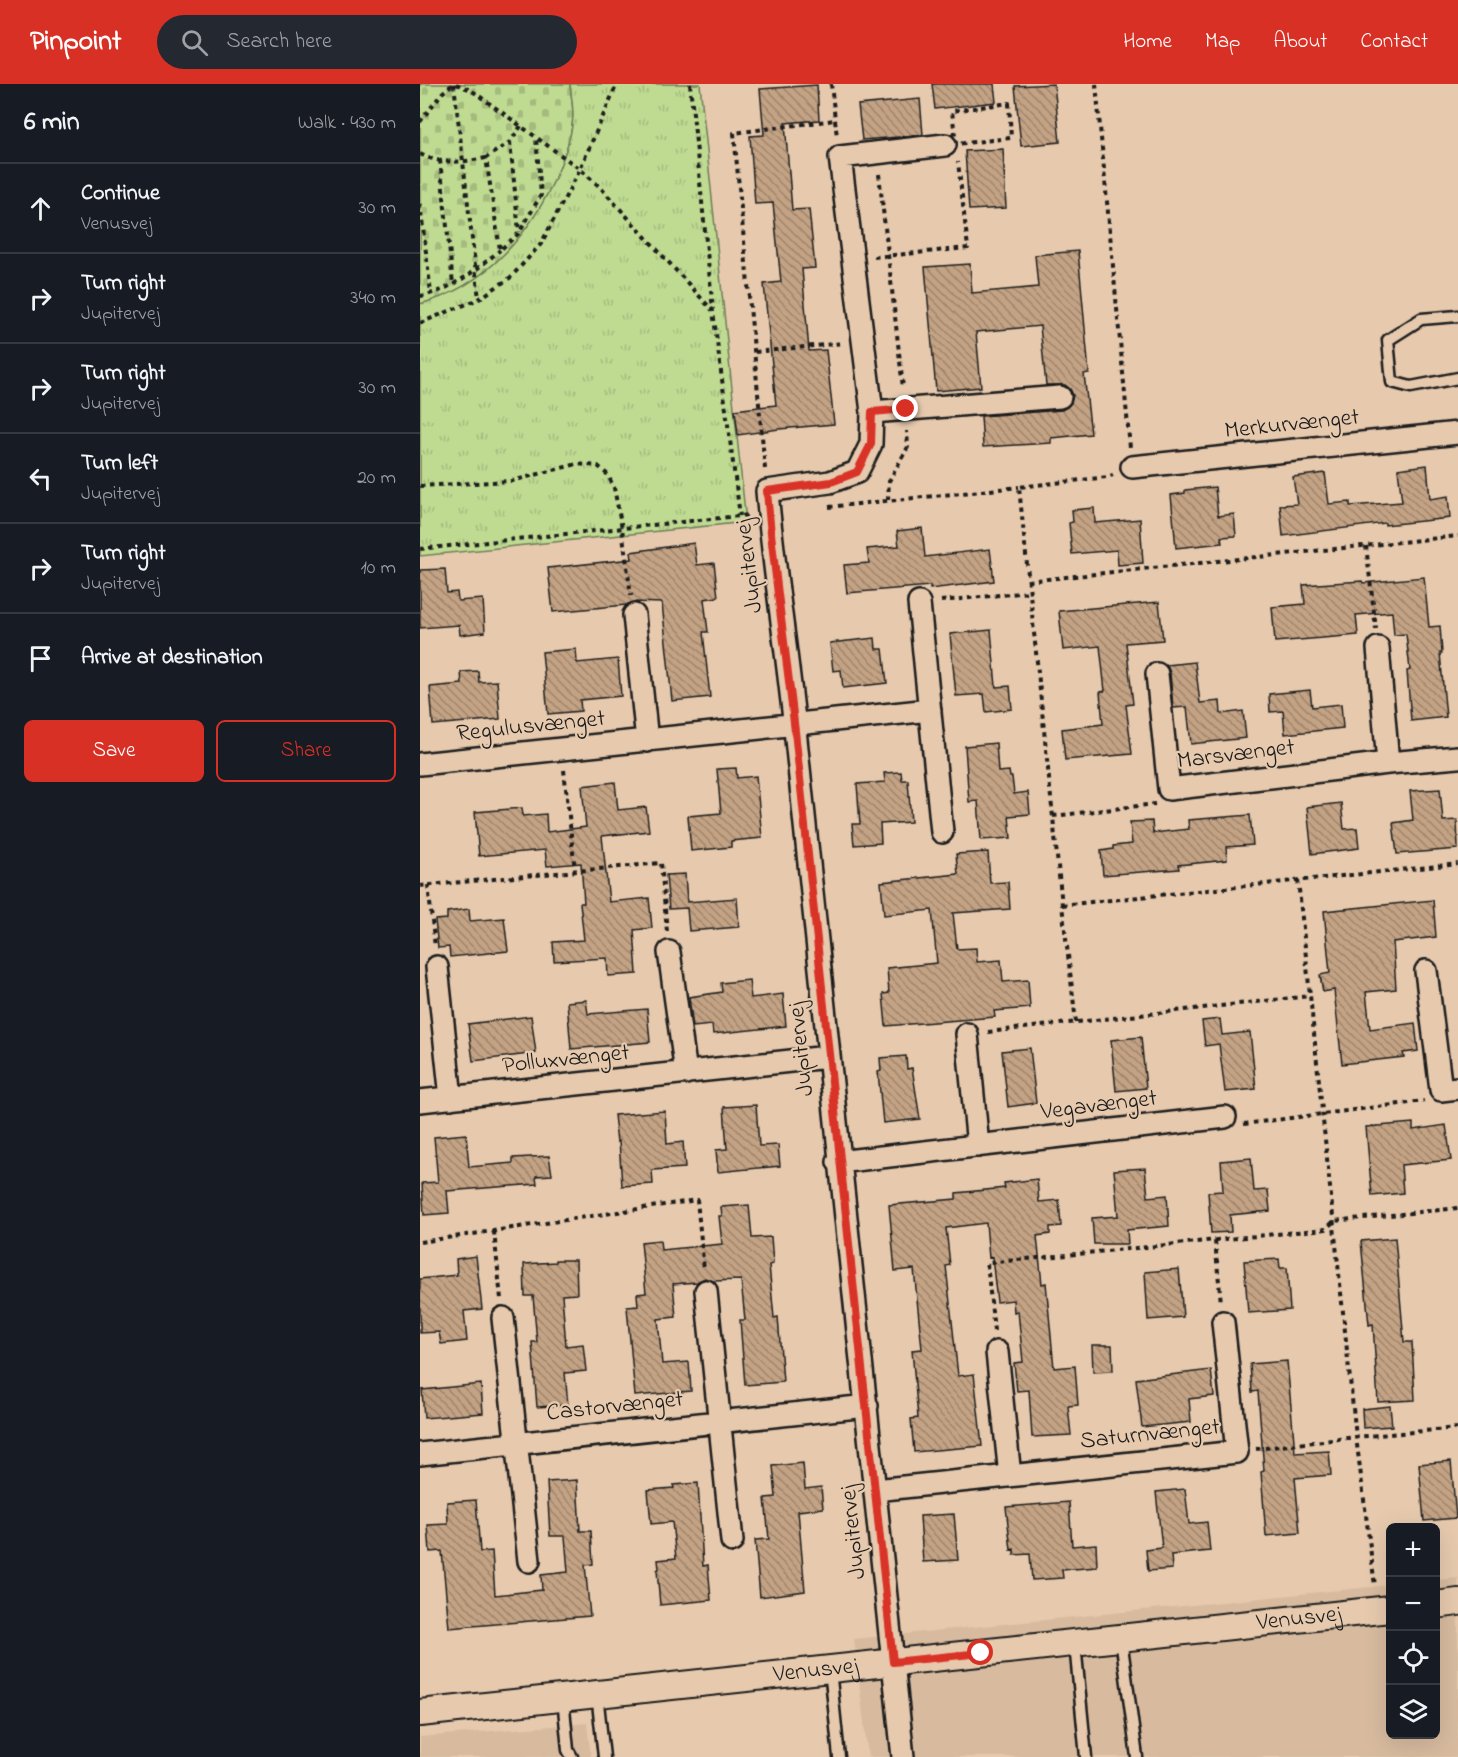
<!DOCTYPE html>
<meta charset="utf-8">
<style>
body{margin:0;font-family:"Indie Flower",sans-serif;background:#242831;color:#f1f3f6}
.controls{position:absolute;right:18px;bottom:18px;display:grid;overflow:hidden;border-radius:9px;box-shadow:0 6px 24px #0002}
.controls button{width:54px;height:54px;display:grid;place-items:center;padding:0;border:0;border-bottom:2px solid #363941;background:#171b24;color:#f1f3f6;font:30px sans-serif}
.stop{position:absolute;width:18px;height:18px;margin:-14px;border:4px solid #d93025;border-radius:50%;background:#fff}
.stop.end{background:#d93025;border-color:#fff;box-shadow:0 2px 6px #0008}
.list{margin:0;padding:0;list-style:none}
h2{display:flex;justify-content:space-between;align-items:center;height:78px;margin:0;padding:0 24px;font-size:26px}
h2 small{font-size:20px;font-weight:400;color:#9ea1a6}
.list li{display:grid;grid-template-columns:39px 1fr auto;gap:18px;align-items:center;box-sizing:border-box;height:90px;padding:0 24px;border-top:2px solid #363941}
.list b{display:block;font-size:22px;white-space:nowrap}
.list p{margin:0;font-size:20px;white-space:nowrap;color:#9ea1a6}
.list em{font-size:20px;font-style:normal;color:#9ea1a6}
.actions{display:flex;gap:12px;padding:18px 24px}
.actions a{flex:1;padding:14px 0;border:2px solid #d93025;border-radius:9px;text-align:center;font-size:21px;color:#d93025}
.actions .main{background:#d93025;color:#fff}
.icon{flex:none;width:33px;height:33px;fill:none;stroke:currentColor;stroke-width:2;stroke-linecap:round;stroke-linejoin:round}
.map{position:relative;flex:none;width:1038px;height:1673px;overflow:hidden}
header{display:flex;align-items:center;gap:36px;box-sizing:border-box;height:84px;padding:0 30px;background:#d93025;color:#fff}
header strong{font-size:28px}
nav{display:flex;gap:33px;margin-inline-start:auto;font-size:21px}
.search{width:420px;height:54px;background:#242831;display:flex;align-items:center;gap:15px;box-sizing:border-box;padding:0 21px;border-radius:33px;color:#9ea1a6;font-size:22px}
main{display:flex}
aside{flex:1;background:#171b24}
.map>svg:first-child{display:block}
.built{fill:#d8bb9f}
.cemetery{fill:url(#cemetery-stones);stroke:#6e7c57;stroke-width:1.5}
.park{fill:url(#park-tufts);stroke:#6e7c57;stroke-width:1.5}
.building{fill:url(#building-back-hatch);stroke:#1c1c1c;stroke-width:1.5}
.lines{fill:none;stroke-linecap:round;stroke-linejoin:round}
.service-casing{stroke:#1c1c1c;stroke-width:15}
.minor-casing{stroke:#1c1c1c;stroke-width:26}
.tertiary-casing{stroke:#1c1c1c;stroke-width:30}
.path{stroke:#1c1c1c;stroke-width:4;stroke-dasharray:4.5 4.5;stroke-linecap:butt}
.service{stroke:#e7caae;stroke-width:10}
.minor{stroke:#e7caae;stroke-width:21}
.tertiary{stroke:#e7caae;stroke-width:26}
.route{stroke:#d93025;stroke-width:8}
.labels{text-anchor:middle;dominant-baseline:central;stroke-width:4.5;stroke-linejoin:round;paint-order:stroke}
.street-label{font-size:24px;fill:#1c1c1c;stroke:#e7caae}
</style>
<header>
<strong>Pinpoint</strong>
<div class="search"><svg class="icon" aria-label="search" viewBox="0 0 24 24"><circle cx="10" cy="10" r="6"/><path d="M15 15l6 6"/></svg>Search here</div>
<nav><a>Home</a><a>Map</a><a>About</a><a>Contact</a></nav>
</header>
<main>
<aside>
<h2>6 min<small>Walk · 430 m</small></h2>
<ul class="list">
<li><svg class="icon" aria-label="ahead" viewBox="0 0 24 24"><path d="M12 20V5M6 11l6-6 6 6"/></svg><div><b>Continue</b><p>Venusvej</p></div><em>30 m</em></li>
<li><svg class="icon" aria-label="right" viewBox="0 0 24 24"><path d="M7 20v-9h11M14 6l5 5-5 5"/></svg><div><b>Turn right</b><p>Jupitervej</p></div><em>340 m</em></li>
<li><svg class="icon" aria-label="right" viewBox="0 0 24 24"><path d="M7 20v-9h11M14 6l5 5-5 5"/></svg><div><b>Turn right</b><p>Jupitervej</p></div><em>30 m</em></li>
<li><svg class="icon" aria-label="left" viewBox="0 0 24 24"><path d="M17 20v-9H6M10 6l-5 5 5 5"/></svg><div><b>Turn left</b><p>Jupitervej</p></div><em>20 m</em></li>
<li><svg class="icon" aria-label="right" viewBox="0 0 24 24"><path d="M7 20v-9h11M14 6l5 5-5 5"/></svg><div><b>Turn right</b><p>Jupitervej</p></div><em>10 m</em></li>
<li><svg class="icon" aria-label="arrive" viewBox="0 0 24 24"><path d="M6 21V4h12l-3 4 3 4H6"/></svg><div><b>Arrive at destination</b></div></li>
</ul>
<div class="actions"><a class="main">Save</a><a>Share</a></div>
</aside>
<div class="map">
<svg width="1038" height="1673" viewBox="0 0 1038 1673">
<defs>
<pattern id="cemetery-stones" width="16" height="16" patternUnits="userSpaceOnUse" patternTransform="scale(1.5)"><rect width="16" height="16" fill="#bfdb92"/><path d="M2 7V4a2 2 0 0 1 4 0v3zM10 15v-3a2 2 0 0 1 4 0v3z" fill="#a4bb7d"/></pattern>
<pattern id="park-tufts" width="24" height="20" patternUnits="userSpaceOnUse" patternTransform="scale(1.5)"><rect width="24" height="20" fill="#bfdb92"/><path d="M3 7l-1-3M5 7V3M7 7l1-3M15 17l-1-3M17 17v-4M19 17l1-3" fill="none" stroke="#a4bb7d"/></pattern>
<pattern id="building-back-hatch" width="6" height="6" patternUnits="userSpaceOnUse" patternTransform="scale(1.5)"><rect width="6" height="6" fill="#c4a385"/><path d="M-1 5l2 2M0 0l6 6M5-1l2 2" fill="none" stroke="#9e846c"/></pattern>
</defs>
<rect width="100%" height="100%" fill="#e7caae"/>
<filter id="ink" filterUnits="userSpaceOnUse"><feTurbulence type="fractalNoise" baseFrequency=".0167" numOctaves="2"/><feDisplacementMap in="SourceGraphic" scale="12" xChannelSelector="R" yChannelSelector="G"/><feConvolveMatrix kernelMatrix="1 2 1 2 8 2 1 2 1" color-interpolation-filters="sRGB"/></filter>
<g filter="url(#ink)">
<path class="built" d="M1038 1494V1673H448L434 1555 970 1501V1650H1016V1496Z
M167 1639 171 1673H0V1653Z"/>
<path class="cemetery" d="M0 0H150C151 10 153 22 153 32 152 51 146 67 139 85 114 146 67 203 0 220Z"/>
<path class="park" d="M150 0H280L326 438 0 472V220C67 203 114 146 139 85 146 67 152 51 153 32 153 22 151 10 150 0Z"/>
<path class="building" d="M512 0H574L576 18 515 25Z
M634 0 640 58 601 62 595 2Z
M397 1 399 36 365 39 372 126 389 125 395 184 382 185 389 267 406 266 414 340 359 345 318 351 315 326 356 321 344 200 361 198 353 119 335 120 330 52 344 51 340 5Z
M500 15 503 51 442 56 438 21Z
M583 65 586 124 549 126 545 67Z
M658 167 669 289 664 290 671 350 631 354V359L563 363 561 332 642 326 651 319 653 311 650 305 645 301H626L620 242 556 248 561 303 516 307 505 183 550 180 552 209 618 203 615 171Z
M1007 381 1010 415 1028 412 1030 434 965 441V439L863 452 860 421 877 420 873 393 905 389 909 420 930 418V422L982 418 978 385Z
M795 403 798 432 814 430 816 452 801 453 802 459 756 464 751 411 765 409V406Z
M674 424 675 439 720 435 723 479 698 481 697 466 652 470 649 439 653 438 652 426Z
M502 444 505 473 570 465 574 497 510 505V502L427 509 424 481 449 479 447 465 479 462 477 447Z
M274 459 277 481 294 479 298 513 284 515 288 548H283L290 613 252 617 242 519 213 518 206 521 133 528 128 484 212 475 211 468Z
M25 485 27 509 37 508 38 517 63 515 65 548 40 551 39 541 0 544V486Z
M1004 493 1009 543 1020 542 1022 569H1020L1026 633 991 637 987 587 990 586 986 550 974 551 972 528 936 531 938 551 855 558 852 523 885 520 883 501 942 497 943 499Z
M739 518 743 556 706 559 713 620 706 621 712 670 645 676 642 645 683 640 680 608 685 607 680 562 643 566 639 527Z
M571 546 576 603 590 602 592 625 566 628 564 610 536 612 530 550Z
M455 554 456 565H463L467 599 423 604 421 586 413 587 410 559Z
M156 565 157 579 198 575 201 612 160 616 161 627 128 630 122 568Z
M775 578 780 619 800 617 801 630 823 627 826 654 771 660 767 623 753 624 750 589 747 581Z
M58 587 59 598 77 597 80 635 13 641 10 603 42 600 41 588Z
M890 606 892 623 921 620 923 644 865 650 863 627 850 628 849 610Z
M576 659 578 688 589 687 590 693H592L594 710 608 708 610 730 589 732 591 754 561 756 558 717 549 718 545 662Z
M316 684 317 694 336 692 342 754 311 757V763L271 767 268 732 301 729 297 685Z
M481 688 482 696H488L491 738 460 740 461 759 434 761 432 740H440L437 700 465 698 464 689Z
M195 698 198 726 226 723 229 747 182 752 189 818 229 814 232 844 214 846 217 890 188 892 187 874 134 877 133 858 164 856 160 819H164L161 779 127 782 125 766 59 772 55 728 102 724 103 732 126 730 127 748 166 743 162 702Z
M1020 705 1023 737 1037 736 1038 765 977 770 973 739 993 736 990 707Z
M921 719 924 745 937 744 939 764 892 770 887 723Z
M830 731 833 761 806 763 807 776 758 781 759 785 683 791 681 767 693 765V762L712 760 710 738 732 737 733 749 769 745 768 736Z
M568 768 570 799 588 798 590 825 533 829 537 865 556 864 557 878 581 876 583 898 608 896 610 924 574 927 575 933 466 942 463 910 469 909 467 884 517 879 512 826 464 831 461 798 538 790 536 770Z
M265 790 267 818 317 814 319 843 269 847 267 824 249 825 246 791Z
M1013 816 1016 853 973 858 976 905 946 908 950 945 995 939 998 967 983 969 984 973 922 980 914 906 903 908 900 891 910 889 904 827Z
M49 825 50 837 84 834 88 867 30 873 29 863 18 864 15 836 27 835V828Z
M329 896 331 914 363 910 366 942 293 950 292 941 273 943 269 913 302 908 301 899Z
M166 916 168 930 227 925 230 958 151 965 147 918Z
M111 932 116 969 53 977 48 940Z
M800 935 802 951 830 948 836 1005 805 1008 799 960 785 962 782 937Z
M721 953 726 1004 696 1007 691 956Z
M610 964 616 1019 588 1023 582 967Z
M486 972 487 985 492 984 500 1035 463 1039 458 988 461 987 460 974Z
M336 1021 339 1062 358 1061 360 1082 298 1088 296 1066 307 1065 304 1023Z
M245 1027 247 1060 263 1058 265 1084 232 1086 233 1100 202 1102 199 1057 197 1058 194 1031Z
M993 1039V1046L1026 1041 1031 1076 981 1081 983 1109 952 1112 946 1043Z
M46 1050 49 1083 93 1079V1074L129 1072 132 1091 116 1092 117 1100 27 1107 29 1129 4 1131 2 1099 18 1098 14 1053Z
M831 1074 834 1107 848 1106 850 1127 810 1131 811 1148 791 1149 788 1108 803 1107 801 1077Z
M725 1084 728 1113 747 1111 749 1142 707 1146 708 1160H674L672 1134 698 1132 694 1086Z
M617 1095 619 1118 639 1116 641 1142 630 1143V1150L617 1152 622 1200 626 1199 634 1284 655 1282 658 1321 648 1322 651 1351 612 1353 609 1306 597 1307 594 1279 603 1278 598 1227 594 1228 593 1216 577 1218 572 1173 569 1174 566 1139 526 1144 530 1181 526 1182 538 1292 554 1290 562 1362 494 1368 491 1335 498 1334 492 1266 502 1265 494 1185 475 1187 469 1121 536 1115V1109L585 1104 584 1099Z
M329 1121 332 1154 351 1153 353 1180 349 1181 354 1234 358 1233 363 1298 325 1301 320 1236H325L321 1196 293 1197 285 1194 277 1198 253 1200 256 1233 238 1235 242 1280 269 1278 271 1307 215 1312 207 1223 218 1222 217 1210 226 1209 221 1158 240 1156 241 1166 302 1160 299 1132H302L301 1123Z
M975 1154 984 1258H992L995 1316 958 1318 953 1240 949 1241 941 1157Z
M56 1172 62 1225 44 1227 47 1257 21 1260 19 1248 0 1249V1195L37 1191 36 1175Z
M859 1175 860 1184H867L870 1226 828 1229 824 1177Z
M136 1176H156L157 1210 142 1211 146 1262 163 1260 166 1287 145 1289 148 1321 117 1323 112 1258H117L113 1212H105L104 1180 136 1178Z
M759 1185 763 1233 728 1236 725 1188Z
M672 1261H692L693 1287 673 1288Z
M867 1277 875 1369 909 1367 911 1391 875 1394 880 1449 846 1452 841 1388 844 1387 838 1307 832 1308 830 1280Z
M791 1286 794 1312 769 1315 771 1338 722 1343 716 1295Z
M61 1300 63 1329 4 1334 2 1306Z
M970 1322 972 1342 943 1344 942 1325Z
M1031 1377 1036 1434 1004 1437 999 1380Z
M383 1379 385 1405 401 1403 403 1424 378 1427 385 1507 340 1513 335 1456 349 1455 345 1414 356 1413 353 1382Z
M157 1396 160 1447H171L173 1480 165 1481 170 1532 29 1544 22 1467 10 1468 8 1441 28 1440 27 1418 56 1416 60 1468 72 1467 75 1511 122 1506 121 1491 148 1488 145 1452H130L127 1398Z
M278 1399 283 1482 288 1481 291 1516 240 1521 237 1486 239 1485 238 1476 256 1474 252 1438 231 1440 228 1406 254 1404 253 1401Z
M765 1405 769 1440 787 1438 790 1467 751 1471 752 1485 728 1487 726 1466 742 1464 736 1408Z
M649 1418 652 1462 676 1460 677 1483 642 1486 643 1494 612 1496 610 1470 594 1471V1465L591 1466 586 1423Z
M534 1430 538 1476 503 1478 500 1432Z"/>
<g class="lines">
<defs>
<path id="service" d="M1038 232 1001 235 968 256 972 298 991 303 1038 294
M701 1555 717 1673
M655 1560 666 1673
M410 1585 419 1673
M177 1610 184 1673
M143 1614 148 1666 152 1673"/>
<path id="minor" d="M452 328 640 313
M712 383 1038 349
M499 519 522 748
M214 531 227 657
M958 564 968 679
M737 590 749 705 968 679 1038 673
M0 680 510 626
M249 868 266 989
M17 883 31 1014
M1006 887 1021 1006 1038 1004
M547 950 558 1062
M0 1017 408 973
M418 1078 805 1033
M286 1207 312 1457
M83 1234 109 1477
M577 1268 590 1392
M0 1370 447 1322
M455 1406 817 1368 803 1238
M483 1673C448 1334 410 994 376 655 368 572 354 490 347 407L410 398 437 388 451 360 452 328 420 73 525 61"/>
<g id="tertiary">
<path d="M1016 1521 1038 1518"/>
<path id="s1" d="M0 1629 970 1525"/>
</g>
</defs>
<use href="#service" class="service-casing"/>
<use href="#minor" class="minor-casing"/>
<use href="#tertiary" class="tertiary-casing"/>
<path class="path" d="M34 0 59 215
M36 0 51 6 160 85 180 103 293 227 320 432
M270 0 293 226
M411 0 417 53
M676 0 710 364
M589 19 591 54 536 60 532 27Z
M0 38 22 9 33 0
M101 42 90 58 66 74 80 166 99 149 121 111 116 54
M90 58 99 148
M0 70C22 81 43 78 66 74
M20 76 33 200
M459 90 483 304
M0 120 11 209
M454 173 548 164 538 78
M0 212C29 208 58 185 80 166
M0 239 59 215 91 193 121 160 160 85 197 0
M335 268 424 259
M345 385 314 49 415 36
M0 402 92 397 157 380 178 382 188 391 194 404 202 444 211 512
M468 416 469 397 488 363 487 347
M409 423 599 403
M946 462 956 545
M0 465 329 431
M608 497 1038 452
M521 517 610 508
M144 686 155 787
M633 732 735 720
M878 796 936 1353 955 1502
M8 801 15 863
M0 802 241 779 247 848
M642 821 1038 780
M656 938 642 821 599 403 687 393 693 391
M568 948 889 912
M824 1040 1004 1017
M74 1147 81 1215
M795 1157 801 1219
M0 1158 277 1116 284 1186
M574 1247 567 1179 906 1145 914 1137 1038 1124
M836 1365 936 1353 1038 1344"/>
<use href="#service" class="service"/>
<use href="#minor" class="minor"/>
<use href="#tertiary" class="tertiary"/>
</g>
</g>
<g class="lines" filter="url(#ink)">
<path class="route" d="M486 325 452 328 451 360 437 388 411 398 347 407C354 494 368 579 377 666 408 970 440 1274 473 1578L561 1569"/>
</g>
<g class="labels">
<g class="street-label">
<text transform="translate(872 341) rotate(-6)">Merkurvænget</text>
<text transform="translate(330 482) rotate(-97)">Jupitervej</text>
<text transform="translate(111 643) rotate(-6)">Regulusvænget</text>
<text transform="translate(816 671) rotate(-7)">Marsvænget</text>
<text transform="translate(382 965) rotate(-96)">Jupitervej</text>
<text transform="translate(146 976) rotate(-6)">Polluxvænget</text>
<text transform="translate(679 1022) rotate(-7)">Vegavænget</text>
<text transform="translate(195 1323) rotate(-6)">Castorvænget</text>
<text transform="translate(730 1351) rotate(-6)">Saturnvænget</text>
<text transform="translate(434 1448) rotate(-96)">Jupitervej</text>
<text stroke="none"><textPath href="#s1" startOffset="884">Venusvej</textPath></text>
<text stroke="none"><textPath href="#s1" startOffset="398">Venusvej</textPath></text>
</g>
</g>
</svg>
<div class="controls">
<button>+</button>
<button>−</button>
<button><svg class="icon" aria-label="locate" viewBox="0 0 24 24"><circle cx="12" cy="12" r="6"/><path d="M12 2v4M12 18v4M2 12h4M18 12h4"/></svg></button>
<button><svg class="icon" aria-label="layers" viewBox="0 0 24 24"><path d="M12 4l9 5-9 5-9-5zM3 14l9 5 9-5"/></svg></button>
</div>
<div class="stop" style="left:561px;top:1569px"></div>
<div class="stop end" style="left:486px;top:325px"></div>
</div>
</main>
